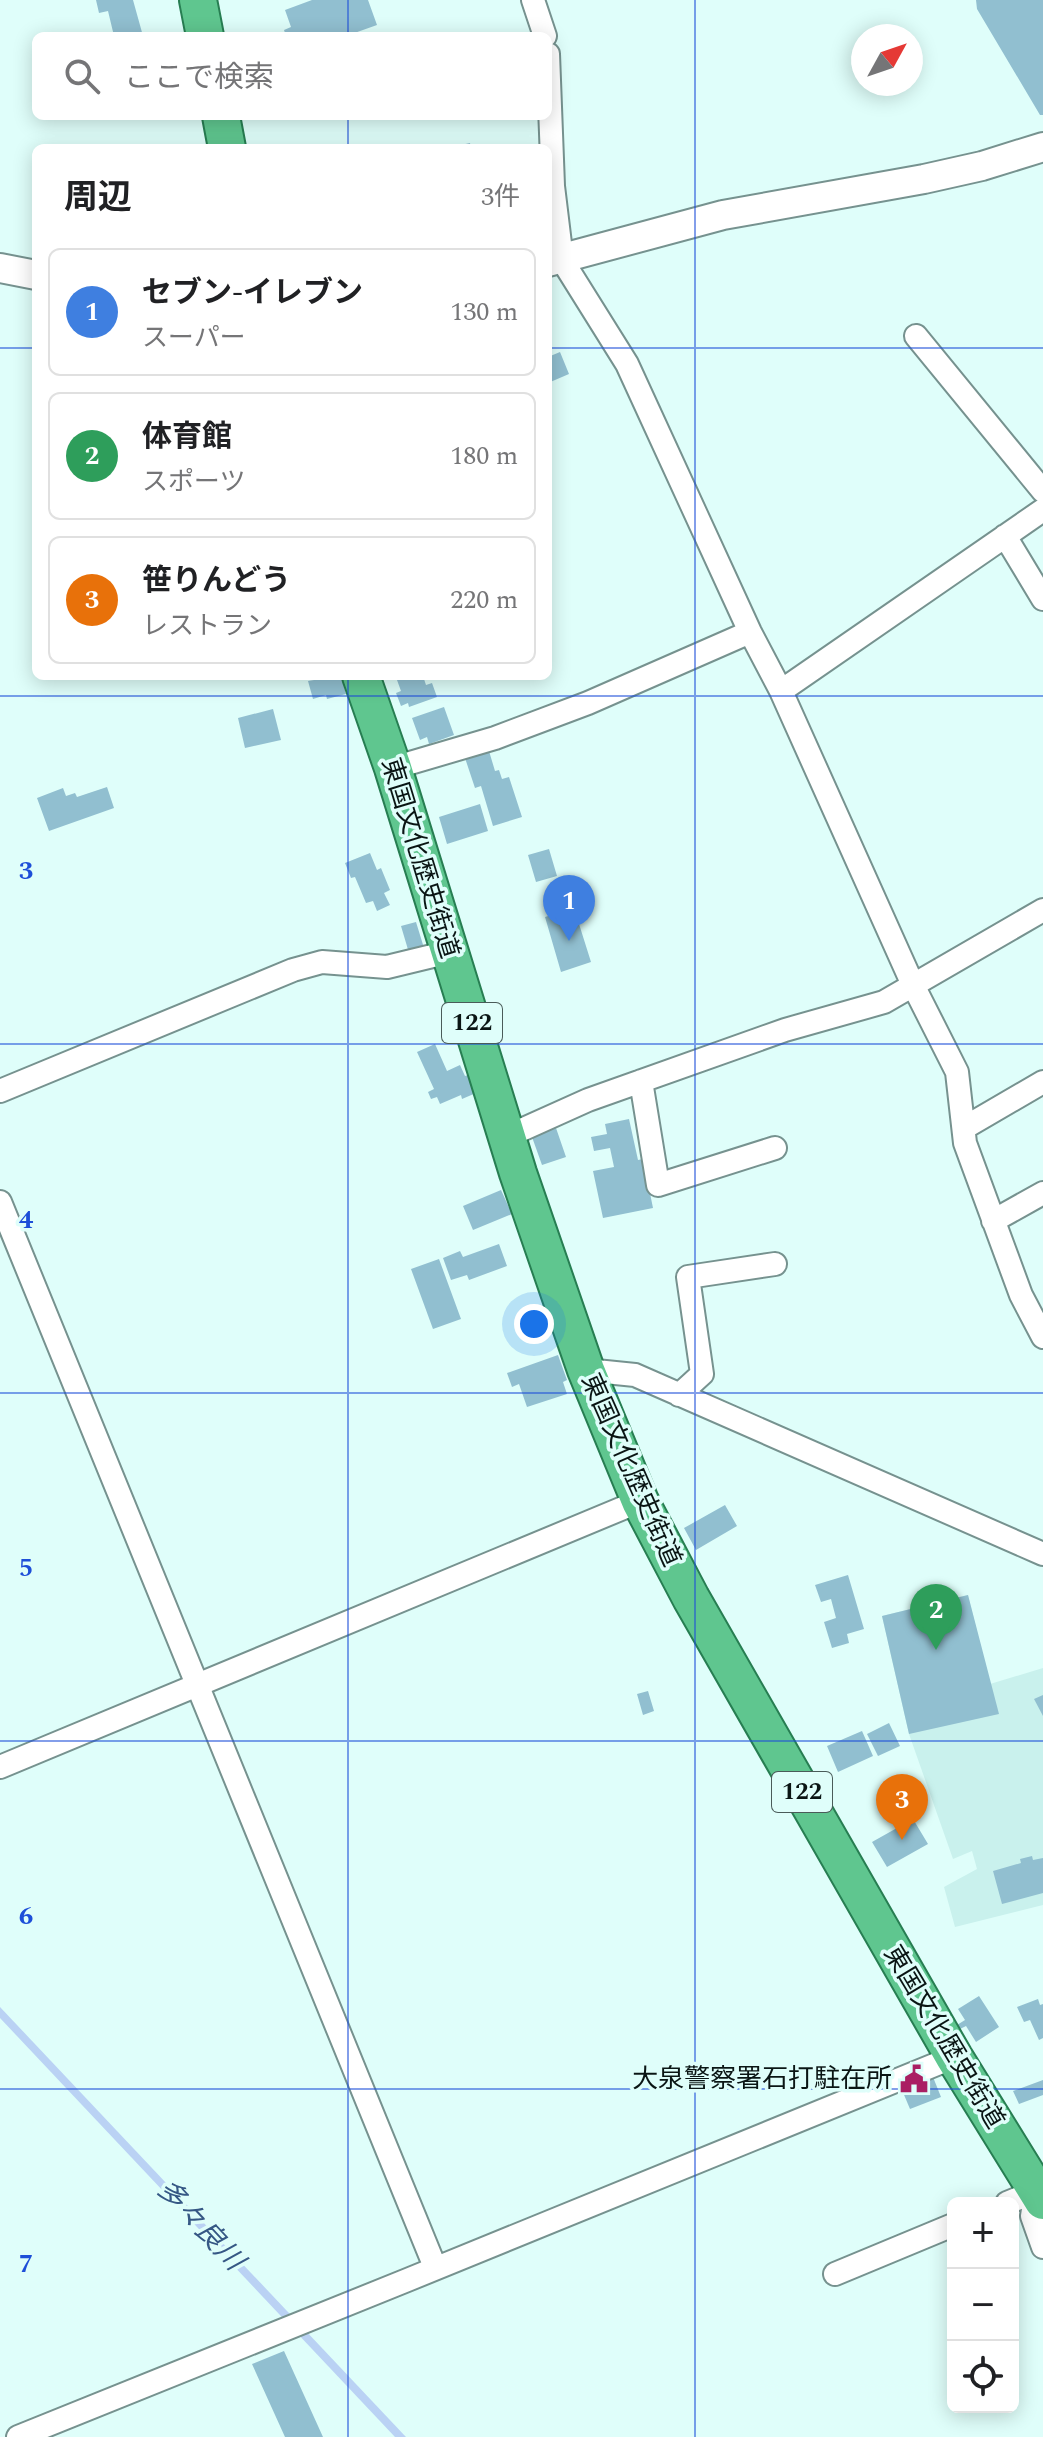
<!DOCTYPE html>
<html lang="ja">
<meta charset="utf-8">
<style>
body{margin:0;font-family:Spectral,"Noto Sans JP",serif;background:#f6f6f6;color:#202124}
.controls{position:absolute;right:24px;bottom:24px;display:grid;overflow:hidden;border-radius:12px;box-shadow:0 4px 20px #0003}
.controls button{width:72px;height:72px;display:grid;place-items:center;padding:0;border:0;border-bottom:2px solid #e0e0e0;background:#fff;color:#202124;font:40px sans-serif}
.compass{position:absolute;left:851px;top:24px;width:72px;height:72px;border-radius:50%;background:#fff;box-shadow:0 4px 20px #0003;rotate:50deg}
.you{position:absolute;left:534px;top:1324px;width:28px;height:28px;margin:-20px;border:6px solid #fff;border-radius:50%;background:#1a73e8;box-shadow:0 0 0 12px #1a73e833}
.badge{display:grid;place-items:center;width:52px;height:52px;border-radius:50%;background:#b45309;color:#fff;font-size:26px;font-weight:700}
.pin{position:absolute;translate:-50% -66px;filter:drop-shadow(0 2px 4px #0008)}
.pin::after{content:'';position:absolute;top:42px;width:28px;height:24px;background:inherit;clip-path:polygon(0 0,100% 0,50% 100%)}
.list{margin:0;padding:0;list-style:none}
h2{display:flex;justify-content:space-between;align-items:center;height:104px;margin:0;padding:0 32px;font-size:34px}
h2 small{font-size:26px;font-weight:400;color:#757577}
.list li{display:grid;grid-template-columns:52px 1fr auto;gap:24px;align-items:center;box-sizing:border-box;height:128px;margin:0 16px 16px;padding:0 16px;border:2px solid #e0e0e0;border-radius:12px}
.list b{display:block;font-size:30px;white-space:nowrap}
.list p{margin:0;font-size:26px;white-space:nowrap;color:#757577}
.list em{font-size:26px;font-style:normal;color:#757577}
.icon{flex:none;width:44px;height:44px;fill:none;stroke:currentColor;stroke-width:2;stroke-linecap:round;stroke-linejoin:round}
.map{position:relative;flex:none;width:1043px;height:2437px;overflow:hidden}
.search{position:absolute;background:#fff;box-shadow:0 4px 20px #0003;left:32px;top:32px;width:520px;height:88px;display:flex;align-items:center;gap:20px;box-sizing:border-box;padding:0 28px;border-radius:12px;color:#757577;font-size:30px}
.panel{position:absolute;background:#fff;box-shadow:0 4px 20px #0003;left:32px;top:144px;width:520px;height:536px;border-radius:12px}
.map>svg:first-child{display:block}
.built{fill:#c9f1ed}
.water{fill:#bad2f4}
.building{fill:#91bfd0}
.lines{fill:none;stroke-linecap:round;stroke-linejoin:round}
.minor-casing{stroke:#76928f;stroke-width:26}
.tertiary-casing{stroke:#76928f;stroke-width:32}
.trunk-casing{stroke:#277e52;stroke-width:40}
.minor{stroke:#fff;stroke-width:22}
.tertiary{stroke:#fff;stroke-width:28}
.trunk{stroke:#5fc68f;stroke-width:36}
.grid{fill:none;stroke:#1d4ed8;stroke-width:2;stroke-opacity:0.55}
.labels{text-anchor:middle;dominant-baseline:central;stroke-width:7;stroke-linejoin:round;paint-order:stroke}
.shield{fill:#dffefa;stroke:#4a5b59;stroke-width:2}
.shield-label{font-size:24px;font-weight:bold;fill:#0a1514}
.street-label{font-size:26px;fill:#0a1514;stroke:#dffefa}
.poi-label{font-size:26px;fill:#0a1514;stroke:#dffefa;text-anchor:end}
.water-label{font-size:28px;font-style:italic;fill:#365885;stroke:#dffefa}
.grid-label{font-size:26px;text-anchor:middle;font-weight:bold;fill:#1d4ed8;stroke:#dffefa;stroke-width:7;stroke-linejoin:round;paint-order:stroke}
</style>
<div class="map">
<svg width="1043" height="2437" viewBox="0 0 1043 2437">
<rect width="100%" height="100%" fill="#dffefa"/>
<path class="built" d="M968 1595 990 1684 1043 1668V1905L955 1927 944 1887 977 1869 972 1851 953 1859 909 1734 882 1616Z"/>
<path class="water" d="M0 2007 406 2437H395L0 2018Z"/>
<path class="building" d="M96 0H133L143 36H114L108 11 99 13Z
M312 0H368L377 25 346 36H286L284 30 291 27 285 10Z
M976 0H1043V115H1040L977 9Z
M470 143 471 148H452V147Z
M560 352 569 374 548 383V357Z
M312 676H341L346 694 327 699 326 695 313 699 308 681 314 680Z
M408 676H423L426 685 432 683 437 697 409 707 408 703 401 706 396 693 401 691 397 680Z
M444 707 454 735 429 744 427 737 420 740 412 718Z
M273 709 281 740 245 748 238 718Z
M489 751 495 771 499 770 502 779 509 777 522 817 493 826 481 786 475 788 465 758Z
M107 787 114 808 49 831 37 798 63 788 66 796 75 793 77 797Z
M480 804 488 831 447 844 439 817Z
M549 849 557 876 536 882 528 855Z
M370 853 377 870 381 868 390 890 384 893 390 905 377 911 373 901 366 903 355 877 351 878 345 863Z
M574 908 591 962 561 972 545 917Z
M416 922 424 948 409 953 401 926Z
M435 1044 447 1071 460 1065 465 1076 468 1075 476 1093 462 1099 461 1095 440 1104 437 1097 431 1099 428 1092 434 1089 417 1052Z
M629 1119 638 1160 643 1159 653 1208 603 1218 593 1171 614 1167 610 1148 594 1151 591 1137 607 1134 605 1124Z
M556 1128 566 1157 542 1165 532 1137Z
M501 1190 512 1214 473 1230 463 1206Z
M499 1244 507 1266 469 1280 467 1275 451 1280 443 1258 460 1251 463 1257Z
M439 1259 461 1319 433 1329 411 1269Z
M558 1355 567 1380 563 1382 567 1394 527 1407 519 1384 512 1387 507 1373Z
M725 1505 737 1526 696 1550 684 1528Z
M848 1575 864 1629 847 1634 849 1643 832 1648 824 1622 836 1618 831 1599 821 1602 815 1585Z
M968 1595 999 1714 909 1734 882 1616Z
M648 1691 654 1711 643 1715 637 1694Z
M1043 1695V1716L1034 1699Z
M889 1723 900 1746 878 1756 867 1734Z
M862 1731 873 1756 838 1772 827 1746Z
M913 1819 928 1844 887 1867 872 1842Z
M1032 1856 1033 1860 1043 1858V1893L1002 1904 993 1871 1021 1863 1020 1859Z
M979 1996 999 2027 976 2042 966 2026 960 2029 957 2025 965 2020 958 2009Z
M1038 1999 1040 2005 1043 2004V2038L1039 2040 1030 2020 1024 2022 1017 2007Z
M933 2077 941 2097 910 2109 902 2090Z
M1043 2080V2095L1019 2104 1013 2091Z
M284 2351 323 2437H285L252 2364Z"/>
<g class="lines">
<defs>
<path id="minor" d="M533 0 545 36
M548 54 553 186 562 260 627 364 750 632 781 691 913 985 957 1072 965 1143 1021 1295 1043 1337
M916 336 1043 491
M1005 536 1043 599
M781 691 1043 510
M393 768 495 738 588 703 750 632
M641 1081 658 1185 775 1148
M0 1091 293 970 322 962 387 967 449 952
M964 1128 1043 1082
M508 1136 588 1100 785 1030 884 1002 1043 910
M0 1202 435 2267
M993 1221 1043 1193
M586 1370 635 1375 1043 1554
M679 1395 702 1374 688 1277 775 1264
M0 1767 640 1501
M1036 2191 1032 2216 1043 2247
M1007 2203 1036 2191
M835 2274 953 2225
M18 2437C331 2313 642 2183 954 2057"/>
<path id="tertiary" d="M548 262 723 215 924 179 982 166 1043 147
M0 268 36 275"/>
<path id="trunk" d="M198 0 205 36
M221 116 227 148
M361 676 393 768 518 1173 586 1370 640 1501 691 1598 954 2057 1043 2201"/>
</defs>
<use href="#minor" class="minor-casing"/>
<use href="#tertiary" class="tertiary-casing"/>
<use href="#trunk" class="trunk-casing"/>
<use href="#minor" class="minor"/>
<use href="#tertiary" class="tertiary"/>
<use href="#trunk" class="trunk"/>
</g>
<path class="grid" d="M348 0V36M695 0V2437M348 116V148M0 348H36M548 348H1043M348 676V2437M0 696H1043M0 1044H1043M0 1393H1043M0 1741H1043M0 2089H1043"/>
<defs>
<symbol id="civic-bare" viewBox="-9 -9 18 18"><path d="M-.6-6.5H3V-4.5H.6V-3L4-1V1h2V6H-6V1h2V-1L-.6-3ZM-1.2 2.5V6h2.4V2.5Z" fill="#aa1f63" stroke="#dffefa" stroke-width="2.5" paint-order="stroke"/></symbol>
</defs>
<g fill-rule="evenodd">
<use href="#civic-bare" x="894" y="2059" width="40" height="40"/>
</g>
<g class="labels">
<g class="shield">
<rect x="442" y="1003" width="60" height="40" rx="6"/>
<rect x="772" y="1772" width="60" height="40" rx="6"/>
</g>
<g class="shield-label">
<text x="472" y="1023">122</text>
<text x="802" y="1792">122</text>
</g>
<g class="street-label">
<text transform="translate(420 858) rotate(73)">東国文化歴史街道</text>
<text transform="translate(631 1470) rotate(66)">東国文化歴史街道</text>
<text transform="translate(944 2037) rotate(59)">東国文化歴史街道</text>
</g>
<g class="poi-label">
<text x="892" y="2079">大泉警察署石打駐在所</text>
</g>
<g class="water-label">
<text transform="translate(200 2225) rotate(47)">多々良川</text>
</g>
</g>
<g class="grid-label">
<text x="26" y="879">3</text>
<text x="26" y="1228">4</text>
<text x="26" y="1576">5</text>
<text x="26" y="1924">6</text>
<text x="26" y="2272">7</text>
</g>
</svg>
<div class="controls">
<button>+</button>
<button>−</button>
<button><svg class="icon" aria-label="locate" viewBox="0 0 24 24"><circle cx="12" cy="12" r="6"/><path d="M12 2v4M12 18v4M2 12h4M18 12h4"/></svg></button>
</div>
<svg class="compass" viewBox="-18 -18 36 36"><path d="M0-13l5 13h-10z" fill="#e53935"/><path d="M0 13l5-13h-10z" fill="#757577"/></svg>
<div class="you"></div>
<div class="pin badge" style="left:569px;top:941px;background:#3f7fe0">1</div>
<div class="pin badge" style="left:936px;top:1650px;background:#2e9e5b">2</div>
<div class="pin badge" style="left:902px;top:1840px;background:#e8710a">3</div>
<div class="search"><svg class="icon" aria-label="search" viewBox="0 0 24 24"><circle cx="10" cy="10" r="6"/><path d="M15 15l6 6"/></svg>ここで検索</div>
<section class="panel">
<h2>周辺<small>3件</small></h2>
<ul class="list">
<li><span class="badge" style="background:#3f7fe0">1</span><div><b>セブン-イレブン</b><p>スーパー</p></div><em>130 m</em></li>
<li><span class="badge" style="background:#2e9e5b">2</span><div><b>体育館</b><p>スポーツ</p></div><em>180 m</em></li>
<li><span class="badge" style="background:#e8710a">3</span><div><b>笹りんどう</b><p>レストラン</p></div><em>220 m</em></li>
</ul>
</section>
</div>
